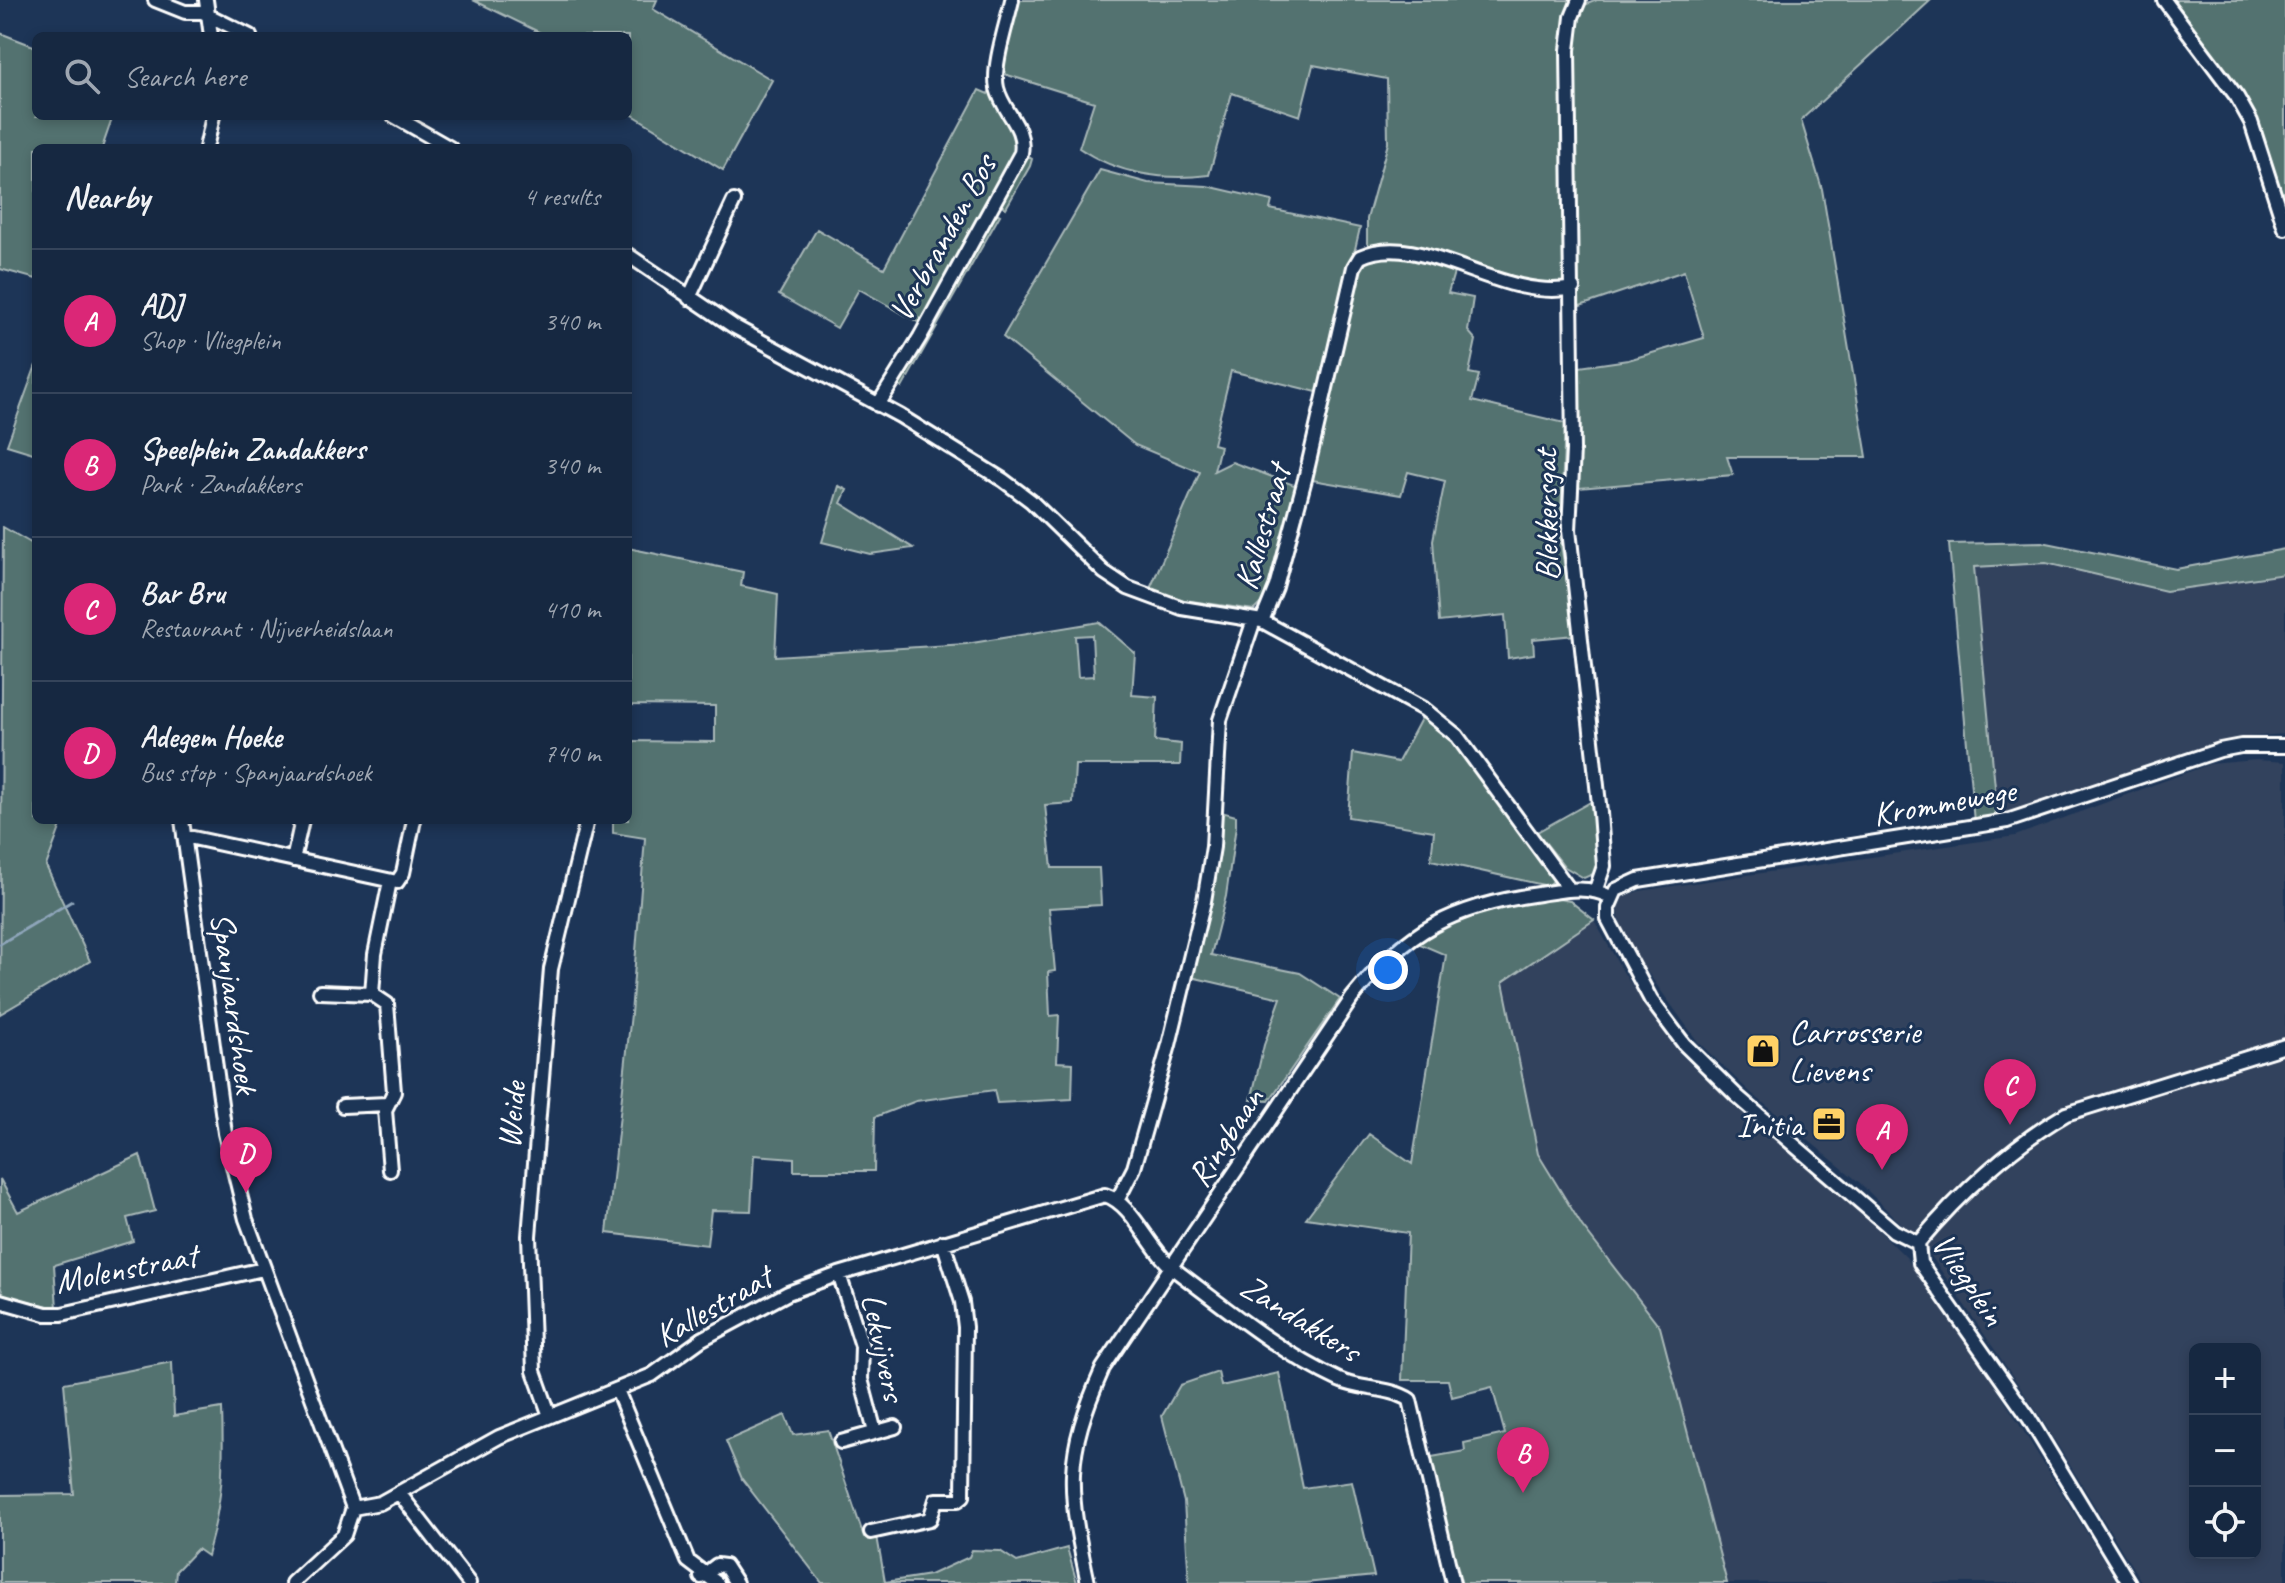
<!DOCTYPE html>
<meta charset="utf-8">
<style>
body{margin:0;font-family:Caveat,sans-serif;background:#1f3048;color:#f1f3f6}
.controls{position:absolute;right:24px;bottom:24px;display:grid;overflow:hidden;border-radius:12px;box-shadow:0 4px 12px #0003}
.controls button{width:72px;height:72px;display:grid;place-items:center;padding:0;border:0;border-bottom:2px solid #35445a;background:#162841;color:#f1f3f6;font:40px sans-serif}
.you{position:absolute;left:1388px;top:970px;width:28px;height:28px;margin:-20px;border:6px solid #fff;border-radius:50%;background:#1a73e8;box-shadow:0 0 0 12px #1a73e833}
.badge{display:grid;place-items:center;width:52px;height:52px;border-radius:50%;background:#db2777;color:#fff;font-size:26px;font-weight:700}
.pin{position:absolute;translate:-50% -66px;filter:drop-shadow(0 2px 4px #0008)}
.pin::after{content:'';position:absolute;top:42px;width:28px;height:24px;background:inherit;clip-path:polygon(0 0,100% 0,50% 100%)}
.list{margin:0;padding:0;list-style:none}
h2{display:flex;justify-content:space-between;align-items:center;height:104px;margin:0;padding:0 32px;font-size:34px}
h2 small{font-size:26px;font-weight:400;color:#9ea6b1}
.list li{display:grid;grid-template-columns:52px 1fr auto;gap:24px;align-items:center;box-sizing:border-box;height:144px;padding:0 32px;border-top:2px solid #35445a}
.list b{display:block;font-size:30px;white-space:nowrap}
.list p{margin:0;font-size:26px;white-space:nowrap;color:#9ea6b1}
.list em{font-size:26px;font-style:normal;color:#9ea6b1}
.icon{flex:none;width:44px;height:44px;fill:none;stroke:currentColor;stroke-width:2;stroke-linecap:round;stroke-linejoin:round}
.map{position:relative;flex:none;width:2285px;height:1583px;overflow:hidden}
.search{position:absolute;background:#162841;box-shadow:0 4px 12px #0003;left:32px;top:32px;width:600px;height:88px;display:flex;align-items:center;gap:20px;box-sizing:border-box;padding:0 28px;border-radius:12px;color:#9ea6b1;font-size:30px}
.panel{position:absolute;background:#162841;box-shadow:0 4px 12px #0003;left:32px;top:144px;width:600px;height:680px;border-radius:12px}
.map>svg:first-child{display:block}
.built{fill:#31425d;fill-rule:evenodd}
.green{fill:#537270;stroke:#a9b8b8;stroke-width:2;fill-rule:evenodd}
.lines{fill:none;stroke-linecap:round;stroke-linejoin:round}
.stream{stroke:#8fa6bb;stroke-width:3}
.minor-casing{stroke:#fff;stroke-width:18}
.minor{stroke:#1d3557;stroke-width:12}
.labels{text-anchor:middle;dominant-baseline:central;stroke-width:6;stroke-linejoin:round;paint-order:stroke}
.street-label{font-size:34px;fill:#fff;stroke:#1d3557}
.poi-label{font-size:34px;fill:#fff;stroke:#1d3557;text-anchor:start}
</style>
<div class="map">
<svg width="2285" height="1583" viewBox="0 0 2285 1583">
<rect width="100%" height="100%" fill="#1d3557"/>
<filter id="ink" filterUnits="userSpaceOnUse"><feTurbulence type="fractalNoise" baseFrequency=".0125" numOctaves="2"/><feDisplacementMap in="SourceGraphic" scale="16" xChannelSelector="R" yChannelSelector="G"/><feConvolveMatrix kernelMatrix="1 2 1 2 8 2 1 2 1" color-interpolation-filters="sRGB"/></filter>
<g filter="url(#ink)">
<path class="built" d="M2042 542 2176 569 2285 549V734L2238 738 2109 783 2014 814 1974 822 1949 544Z
M2256 760 2285 762V1583H2142L2041 1418 1927 1250 1860 1183 1750 1092 1698 1042 1643 966 1621 926 1617 909 1624 896 1639 891 2015 836 2210 764ZM2195 1349H2255V1553H2195Z
M1594 920 1625 975 1680 1054 1753 1122 1858 1210 1906 1257 1991 1379 2118 1583H1727L1660 1327 1582 1226 1538 1154 1503 982Z"/>
<path class="green" d="M473 0H657L653 9 772 80 723 170 628 112V36H547Z
M1015 0H1570L1561 50 1568 279C1541 300 1458 260 1426 251 1408 245 1390 245 1371 247L1367 243V219L1388 143 1387 79 1313 65 1300 116 1232 93 1209 175C1164 181 1117 174 1079 148L1094 102 1001 73Z
M1597 0H1931L1801 120 1822 189 1867 457H1727L1733 475 1579 488V367L1628 360 1704 338 1684 271 1577 307 1573 55 1582 6Z
M2170 0H2285V214L2266 150Z
M0 33 36 47V116H113L102 148H36V279L0 269Z
M993 84 1021 141 921 324 859 289 837 328 779 295 817 229 884 268 979 90 988 94Z
M1024 154 1032 159 1030 166 1006 208 997 202Z
M1100 170 1148 183 1207 186 1272 201 1270 209 1360 228 1321 393 1231 371 1213 444 1220 446 1214 471 1232 462 1297 486 1265 599 1254 610 1184 600 1150 589 1200 472 1135 445 1003 337Z
M992 211 1000 215 902 388 897 384Z
M1378 255 1410 256 1455 269 1448 293 1473 298 1468 331 1476 340 1469 373 1479 375 1472 401 1565 423 1560 537 1575 635 1533 639 1534 654 1508 658 1505 615 1439 622 1433 540 1445 481 1408 472 1401 495 1312 480 1356 278 1362 263Z
M36 365V454L7 445Z
M839 486 847 490 841 503 913 548 870 554 822 542Z
M3 527 36 546V820H63L46 866 90 961 0 1014Z
M2042 542 2176 569 2285 549V574L2166 591 2046 563 1974 567 1997 808 1994 818 1974 822 1949 544Z
M628 548 743 572 741 586 778 594 775 656 966 644 1099 622 1135 653 1132 695 1157 697 1155 741 1181 744 1180 765H1075L1073 803 1045 805 1052 868H1099L1101 905 1049 908 1055 971 1048 972 1050 1016 1059 1015 1057 1062 1073 1063 1072 1099 997 1103 994 1090 916 1101 875 1117 874 1171H794V1158L754 1155 751 1211 711 1210 707 1245 607 1233 631 1014 645 838 613 833V820H628V741L715 742V706L628 705ZM1092 635 1094 676 1078 677 1075 636Z
M1424 713 1455 738 1553 871 1554 880 1548 886 1431 860 1434 831 1348 817 1353 753 1398 762Z
M1594 800 1602 870 1584 878 1565 867 1537 832Z
M1221 812 1236 816V826L1226 896 1211 955 1300 973 1340 999 1269 1101 1251 1100 1264 1045 1281 998 1191 977 1211 894Z
M1548 897 1570 901 1594 920 1503 982 1538 1154 1582 1226 1660 1327 1727 1583H1456L1426 1458 1465 1451 1464 1443 1505 1434 1492 1387 1452 1397 1448 1380H1402L1408 1233 1306 1218 1369 1134 1412 1164 1446 955 1413 941 1491 905Z
M140 1155 155 1211 127 1218 133 1241 54 1265 57 1308 3 1295 0 1285V1179L18 1212Z
M172 1362 174 1416 222 1408C224 1466 223 1500 207 1556L197 1549 176 1571 175 1583H0V1495L74 1494 64 1383Z
M1218 1372 1221 1386 1279 1373 1303 1488 1352 1481 1374 1576 1305 1583H1189L1184 1502 1162 1416 1180 1385Z
M785 1415 793 1435 828 1430 864 1537 877 1536 885 1582 930 1575 969 1557 972 1550 1000 1551 1017 1562 1067 1548 1077 1583H822L742 1479 726 1441Z"/>
<g class="lines">
<path class="stream" d="M0 944 72 901"/>
<defs>
<path id="minor" d="M155 0 185 12H202L250 36
M206 0 211 36
M1579 0 1572 17 1568 50 1573 450 1569 530 1600 813 1604 866 1596 889
M2164 0 2237 97 2251 122 2285 228
M394 116 450 148
M206 148 213 116
M628 255 733 326 900 416 1003 480 1031 501 1104 572 1128 588 1182 608 1262 621 1425 710 1457 736 1569 889
M689 298 734 201
M878 405 920 337 1021 153C1026 126 1003 113 997 88 992 67 1007 23 1012 0
M1262 621 1276 587 1305 479 1354 267 1360 257C1421 228 1500 303 1573 288
M182 820 225 1133 246 1219 353 1508 344 1535 292 1583
M184 836 397 882 403 873 414 820
M293 860 302 820
M320 992 372 994
M343 1106 387 1104
M390 1170 385 1110 394 1092 387 1004 372 994 375 954 390 881
M1118 1199 1134 1168 1169 1045 1204 901 1213 847 1220 720 1254 620
M1918 1243 1894 1231 1737 1096 1684 1044 1651 1000 1608 919V908L1616 890 1638 880 2007 821 2220 750 2241 746H2285
M1918 1243C1959 1194 2011 1146 2066 1114L2285 1046
M1918 1243 1920 1263 2029 1418 2129 1583
M839 1274 862 1346 861 1379 875 1432
M0 1301 46 1314H62L263 1269
M617 1390 688 1561 717 1583
M550 1416 534 1371 529 1236 551 969 587 820
M841 1442 895 1427
M399 1493 469 1583
M353 1508 380 1503 499 1437 652 1375 702 1339 788 1293 839 1274 1105 1195C1134 1204 1149 1250 1175 1270 1226 1308 1280 1353 1339 1380 1360 1390 1391 1387 1410 1400L1453 1583
M871 1532 930 1519 936 1500H958L963 1496 965 1327 962 1302 943 1242
M701 1577 717 1565 725 1566 736 1583
M1088 1583C1068 1489 1063 1458 1103 1368L1352 998C1407 930 1453 906 1539 894 1565 890 1587 885 1611 897"/>
</defs>
<use href="#minor" class="minor-casing"/>
<use href="#minor" class="minor"/>
</g>
</g>
<defs>
<symbol id="shop-square" viewBox="-11 -11 22 22"><rect x="-9" y="-9" width="18" height="18" rx="4" fill="#ffd166" stroke="#1d3557"/><path d="M-5-2.5h2.3a2.7 3.5 0 0 1 5.4 0H5L5.5 6h-11ZM-1.5-2.5h3a1.5 2.3 0 0 0-3 0Z" fill="#111"/></symbol>
<symbol id="office-square" viewBox="-11 -11 22 22"><rect x="-9" y="-9" width="18" height="18" rx="4" fill="#ffd166" stroke="#1d3557"/><path d="M-6-3h4V-5.5h4V-3h4V5H-6ZM-1-4.5V-3h2v-1.5ZM-6 0V1H6V0Z" fill="#111"/></symbol>
</defs>
<g fill-rule="evenodd">
<use href="#shop-square" x="1743" y="1031" width="40" height="40"/>
<use href="#office-square" x="1809" y="1104" width="40" height="40"/>
</g>
<g class="labels">
<g class="street-label">
<text transform="translate(942 238) rotate(-61)">Verbranden Bos</text>
<text transform="translate(1546 515) rotate(-91)">Blekkersgat</text>
<text transform="translate(1262 527) rotate(-74)">Kallestraat</text>
<text transform="translate(1944 802) rotate(-10)">Krommewege</text>
<text transform="translate(235 1003) rotate(82)">Spanjaardshoek</text>
<text transform="translate(511 1115) rotate(-85)">Weide</text>
<text transform="translate(1225 1137) rotate(-57)">Ringbaan</text>
<text transform="translate(126 1268) rotate(-11)">Molenstraat</text>
<text transform="translate(1969 1279) rotate(56)">Vliegplein</text>
<text transform="translate(713 1306) rotate(-30)">Kallestraat</text>
<text transform="translate(1301 1318) rotate(32)">Zandakkers</text>
<text transform="translate(884 1347) rotate(78)">Lekvijvers</text>
</g>
<g class="poi-label">
<text x="1789" y="1031">Carrosserie<tspan x="1789" dy="39">Lievens</tspan></text>
<text x="1803" y="1124" text-anchor="end">Initia</text>
</g>
</g>
</svg>
<div class="controls">
<button>+</button>
<button>−</button>
<button><svg class="icon" aria-label="locate" viewBox="0 0 24 24"><circle cx="12" cy="12" r="6"/><path d="M12 2v4M12 18v4M2 12h4M18 12h4"/></svg></button>
</div>
<div class="you"></div>
<div class="pin badge" style="left:1882px;top:1170px">A</div>
<div class="pin badge" style="left:1523px;top:1493px">B</div>
<div class="pin badge" style="left:2010px;top:1125px">C</div>
<div class="pin badge" style="left:246px;top:1193px">D</div>
<div class="search"><svg class="icon" aria-label="search" viewBox="0 0 24 24"><circle cx="10" cy="10" r="6"/><path d="M15 15l6 6"/></svg>Search here</div>
<section class="panel">
<h2>Nearby<small>4 results</small></h2>
<ul class="list">
<li><span class="badge">A</span><div><b>ADJ</b><p>Shop · Vliegplein</p></div><em>340 m</em></li>
<li><span class="badge">B</span><div><b>Speelplein Zandakkers</b><p>Park · Zandakkers</p></div><em>340 m</em></li>
<li><span class="badge">C</span><div><b>Bar Bru</b><p>Restaurant · Nijverheidslaan</p></div><em>410 m</em></li>
<li><span class="badge">D</span><div><b>Adegem Hoeke</b><p>Bus stop · Spanjaardshoek</p></div><em>740 m</em></li>
</ul>
</section>
</div>
